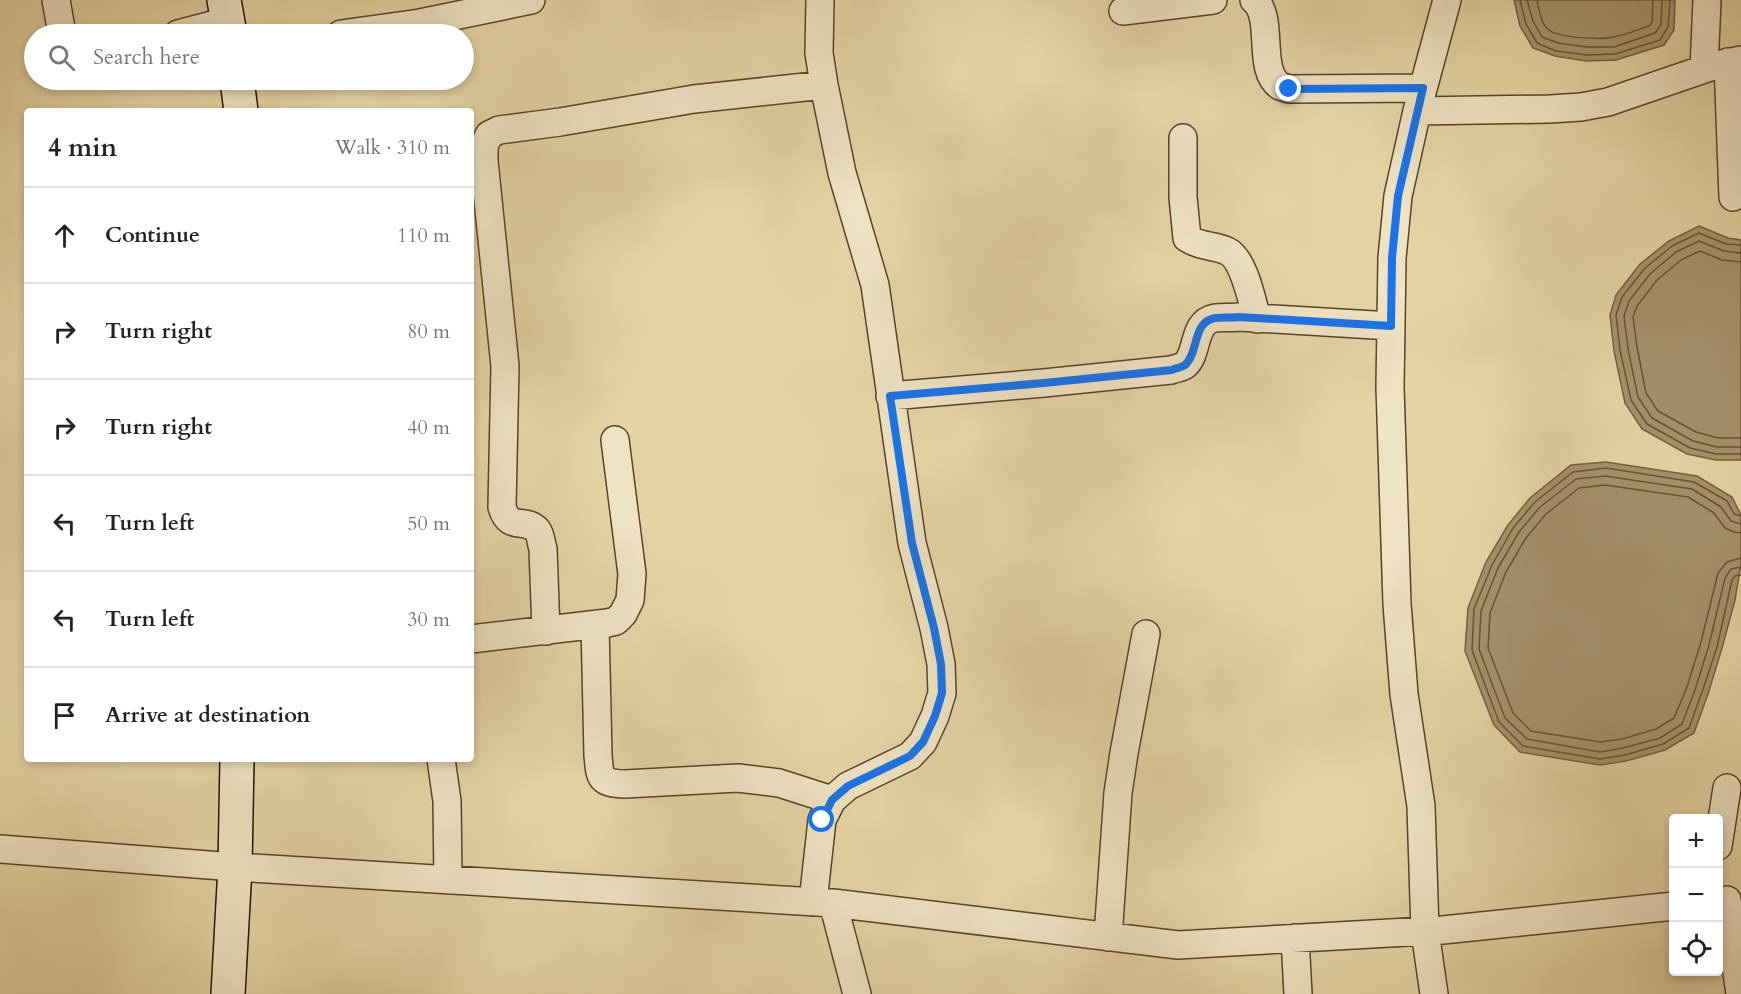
<!DOCTYPE html>
<meta charset="utf-8">
<style>
body{margin:0;font-family:Cardo,serif;background:#f2f2f2;color:#222}
.controls{position:absolute;right:18px;bottom:18px;display:grid;overflow:hidden;border-radius:6px;box-shadow:0 3px 9px #0003}
.controls button{width:54px;height:54px;display:grid;place-items:center;padding:0;border:0;border-bottom:2px solid #e0e0e0;background:#fff;color:#222;font:30px sans-serif}
.stop{position:absolute;width:18px;height:18px;margin:-14px;border:4px solid #1a73e8;border-radius:50%;background:#fff}
.stop.end{background:#1a73e8;border-color:#fff;box-shadow:0 2px 6px #0008}
.list{margin:0;padding:0;list-style:none}
h2{display:flex;justify-content:space-between;align-items:center;height:78px;margin:0;padding:0 24px;font-size:26px}
h2 small{font-size:20px;font-weight:400;color:#767676}
.list li{display:grid;grid-template-columns:39px 1fr auto;gap:18px;align-items:center;box-sizing:border-box;height:96px;padding:0 24px;border-top:2px solid #e0e0e0}
.list b{display:block;font-size:22px;white-space:nowrap}
.list em{font-size:20px;font-style:normal;color:#767676}
.icon{flex:none;width:33px;height:33px;fill:none;stroke:currentColor;stroke-width:2;stroke-linecap:round;stroke-linejoin:round}
.map{position:relative;flex:none;width:1741px;height:994px;overflow:hidden}
.search{position:absolute;background:#fff;box-shadow:0 3px 9px #0003;left:24px;top:24px;width:450px;height:66px;display:flex;align-items:center;gap:15px;box-sizing:border-box;padding:0 21px;border-radius:33px;color:#767676;font-size:22px}
.panel{position:absolute;background:#fff;box-shadow:0 3px 9px #0003;left:24px;top:108px;width:450px;height:654px;border-radius:6px}
.map>svg:first-child{display:block}
.water{fill:#a6926c;stroke:#765e41;stroke-width:1.5}
.lines{fill:none;stroke-linecap:round;stroke-linejoin:round}
.shore{stroke:#6a5236;stroke-width:1.5}
.street-casing{stroke:#5b4229;stroke-width:30}
.secondary-casing{stroke:#2d1100;stroke-width:36}
.street{stroke:#eee3c3;stroke-width:27}
.secondary{stroke:#eee3c3;stroke-width:33}
.route{stroke:#1a73e8;stroke-width:8}
</style>
<div class="map">
<svg width="1741" height="994" viewBox="0 0 1741 994">
<rect width="100%" height="100%" fill="#e5d4a3"/>
<filter id="stains"><feTurbulence type="fractalNoise" baseFrequency=".00333" numOctaves="4"/><feColorMatrix values="0 0 0 0 .2 0 0 0 0 .09 0 0 0 0 .02 0 0 0 .5 -.17"/></filter>
<radialGradient id="worn" r=".72"><stop offset=".6" stop-color="#630" stop-opacity="0"/><stop offset="1" stop-color="#630" stop-opacity=".3"/></radialGradient>
<path class="water" d="M1514 0H1675L1674 30 1664 45 1616 60 1586 61 1555 56 1533 48 1520 26Z
M1699 226 1728 238 1741 240V460H1716L1687 454 1642 429 1625 403 1614 351 1610 315 1616 295 1640 264 1669 241Z
M1606 462 1697 476 1732 497 1741 515V564L1735 600 1722 648 1708 694 1694 733 1665 750 1626 761 1600 765 1520 752 1494 725 1465 651 1468 608 1486 562 1508 525 1530 498 1571 465Z"/>
<g class="lines">
<path class="shore" d="M1520 0 1526 24 1537 43 1556 51 1587 55 1615 54 1660 40 1668 27 1670 0
M1527 0 1533 21 1542 37 1558 43 1587 47H1614L1655 33 1661 25 1662 0
M1537 0C1539 9 1541 24 1549 30 1559 38 1601 40 1613 37 1625 35 1637 30 1649 26L1652 22 1653 0
M1741 245 1726 244 1699 233 1672 246 1645 268 1622 297 1616 315 1620 350 1631 400 1647 424 1690 448 1716 454H1741
M1741 253 1724 251 1699 241 1676 252 1650 274 1629 301 1624 316 1628 349 1638 397 1652 418 1693 441 1717 447H1741
M1741 262 1722 260 1700 251 1681 260 1657 280 1637 306 1633 317 1637 347 1646 393 1658 411 1696 432 1718 438H1741
M1741 516 1734 514 1727 501 1694 482 1606 468 1573 472 1535 502 1513 528 1492 565 1474 609 1472 650 1499 722 1523 746 1600 759 1625 755 1663 744 1689 728 1702 692 1717 647 1732 580 1735 576 1741 575
M1741 524 1731 521 1721 507 1692 489 1605 476 1576 479 1540 507 1519 532 1498 568 1481 611 1479 649 1505 718 1527 739 1600 752 1623 748 1660 738 1682 724 1695 690 1709 645 1725 578 1731 569 1741 567
M1741 533 1734 532 1725 528 1714 513 1688 497 1605 485 1579 488 1546 514 1526 538 1506 572 1490 613 1488 648 1513 713 1531 731 1600 742 1622 739 1656 729 1674 718 1687 687 1701 642 1718 573 1727 562 1741 558"/>
<defs>
<path id="street" d="M56 0 62 34
M1254 0C1275 17 1256 70 1280 86 1283 87 1286 88 1289 89L1423 88
M1123 11 1213 0
M178 34 227 21
M341 34 420 23 531 0
M1728 62 1733 197
M1704 69 1707 0
M1417 111 1550 109 1581 107 1608 102 1713 66 1741 60
M1183 138V197L1187 238C1200 247 1214 245 1227 251 1244 259 1252 301 1257 319
M890 396 1044 383 1171 370C1176 368 1181 368 1185 365 1199 353 1192 322 1215 318 1222 317 1231 318 1239 317L1391 326
M595 625 598 755C600 779 600 783 625 784L738 778 779 783 832 800
M546 631 543 549C541 543 541 535 537 530 525 517 509 532 502 507L505 366 484 161V146L489 135 499 130 560 122 694 99 824 85
M471 639 607 623 616 621 623 614 630 600 632 574 615 440
M441 759 447 801 448 880
M1718 846 1727 788
M0 849 235 867 833 903 1178 945 1443 930 1674 906
M1727 900 1740 994
M813 902 822 820 832 800 848 786 910 756 923 742 935 716 942 693 941 664 934 628 912 543 875 285 842 173 824 85 819 53 820 0
M833 903 857 994
M1108 937 1118 793 1124 753 1146 634
M1295 938 1298 994
M1434 994 1425 931 1421 806 1404 694 1397 604 1390 387 1392 258 1398 196 1417 111 1447 0"/>
<path id="secondary" d="M224 0 230 34
M237 80 241 111
M228 994 235 867 237 759"/>
</defs>
<use href="#street" class="street-casing"/>
<use href="#secondary" class="secondary-casing"/>
<use href="#street" class="street"/>
<use href="#secondary" class="secondary"/>
</g>
<g class="lines">
<path class="route" d="M822 820 832 800 848 786 910 756 923 742 935 716 942 693 941 664 934 628 912 543 890 396 1044 383 1172 370C1176 368 1181 368 1185 365 1199 353 1192 322 1215 318 1222 317 1231 318 1239 317L1391 326 1392 258 1398 196 1423 88 1289 89"/>
</g>
<rect width="100%" height="100%" filter="url(#stains)"/>
<rect width="100%" height="100%" fill="url(#worn)"/>
</svg>
<div class="controls">
<button>+</button>
<button>−</button>
<button><svg class="icon" aria-label="locate" viewBox="0 0 24 24"><circle cx="12" cy="12" r="6"/><path d="M12 2v4M12 18v4M2 12h4M18 12h4"/></svg></button>
</div>
<div class="stop" style="left:822px;top:820px"></div>
<div class="stop end" style="left:1289px;top:89px"></div>
<div class="search"><svg class="icon" aria-label="search" viewBox="0 0 24 24"><circle cx="10" cy="10" r="6"/><path d="M15 15l6 6"/></svg>Search here</div>
<section class="panel">
<h2>4 min<small>Walk · 310 m</small></h2>
<ul class="list">
<li><svg class="icon" aria-label="ahead" viewBox="0 0 24 24"><path d="M12 20V5M6 11l6-6 6 6"/></svg><div><b>Continue</b></div><em>110 m</em></li>
<li><svg class="icon" aria-label="right" viewBox="0 0 24 24"><path d="M7 20v-9h11M14 6l5 5-5 5"/></svg><div><b>Turn right</b></div><em>80 m</em></li>
<li><svg class="icon" aria-label="right" viewBox="0 0 24 24"><path d="M7 20v-9h11M14 6l5 5-5 5"/></svg><div><b>Turn right</b></div><em>40 m</em></li>
<li><svg class="icon" aria-label="left" viewBox="0 0 24 24"><path d="M17 20v-9H6M10 6l-5 5 5 5"/></svg><div><b>Turn left</b></div><em>50 m</em></li>
<li><svg class="icon" aria-label="left" viewBox="0 0 24 24"><path d="M17 20v-9H6M10 6l-5 5 5 5"/></svg><div><b>Turn left</b></div><em>30 m</em></li>
<li><svg class="icon" aria-label="arrive" viewBox="0 0 24 24"><path d="M6 21V4h12l-3 4 3 4H6"/></svg><div><b>Arrive at destination</b></div></li>
</ul>
</section>
</div>
